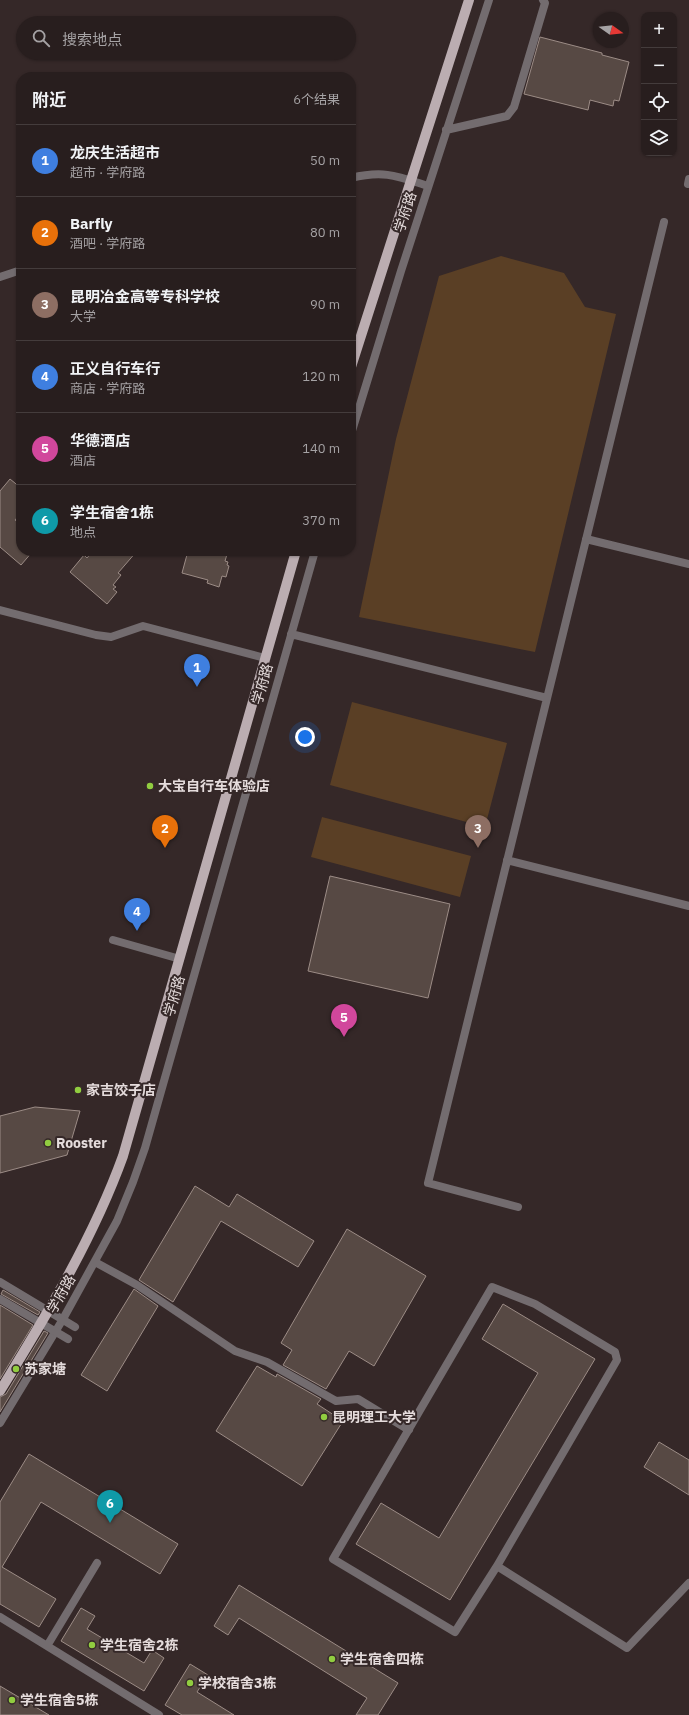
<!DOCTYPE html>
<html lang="zh">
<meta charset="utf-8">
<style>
body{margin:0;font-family:"IBM Plex Sans","Noto Sans SC",sans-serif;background:#342b2b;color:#f1f3f6}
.controls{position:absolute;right:12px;top:12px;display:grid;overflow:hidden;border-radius:8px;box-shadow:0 1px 3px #0004}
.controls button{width:36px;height:36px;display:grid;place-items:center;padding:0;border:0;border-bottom:1px solid #443c3c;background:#281e1e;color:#f1f3f6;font:20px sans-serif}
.compass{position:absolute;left:593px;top:12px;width:36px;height:36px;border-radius:50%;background:#281e1e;box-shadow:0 1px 3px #0004;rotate:105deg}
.you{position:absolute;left:305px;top:737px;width:14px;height:14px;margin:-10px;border:3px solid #fff;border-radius:50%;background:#1a73e8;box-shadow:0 0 0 6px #1a73e833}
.badge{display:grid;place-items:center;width:26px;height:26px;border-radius:50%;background:#91cd40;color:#fff;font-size:13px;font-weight:700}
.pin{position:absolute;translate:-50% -33px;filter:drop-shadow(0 1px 2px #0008)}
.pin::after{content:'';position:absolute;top:21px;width:14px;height:12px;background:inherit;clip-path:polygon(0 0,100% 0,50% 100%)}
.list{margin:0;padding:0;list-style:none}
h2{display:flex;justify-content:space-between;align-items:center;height:52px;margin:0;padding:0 16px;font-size:17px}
h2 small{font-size:13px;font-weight:400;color:#a5a2a4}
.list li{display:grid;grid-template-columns:26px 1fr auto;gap:12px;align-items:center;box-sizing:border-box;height:72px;padding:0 16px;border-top:1px solid #443c3c}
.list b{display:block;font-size:15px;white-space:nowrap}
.list p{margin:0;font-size:13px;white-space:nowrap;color:#a5a2a4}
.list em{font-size:13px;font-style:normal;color:#a5a2a4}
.icon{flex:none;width:22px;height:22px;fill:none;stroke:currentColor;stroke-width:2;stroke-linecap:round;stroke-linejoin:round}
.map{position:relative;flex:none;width:689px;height:1715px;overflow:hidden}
.search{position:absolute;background:#281e1e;box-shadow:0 1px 3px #0004;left:16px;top:16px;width:340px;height:44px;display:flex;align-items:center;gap:10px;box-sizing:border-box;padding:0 14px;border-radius:22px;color:#a5a2a4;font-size:15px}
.panel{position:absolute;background:#281e1e;box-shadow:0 1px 3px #0004;left:16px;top:72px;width:340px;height:484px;border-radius:16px}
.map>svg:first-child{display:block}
.pitch{fill:#5a3f25}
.building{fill:#574944;stroke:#9c8c86}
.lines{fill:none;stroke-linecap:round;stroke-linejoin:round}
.service{stroke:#736c6f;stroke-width:8}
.minor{stroke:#736c6f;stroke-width:8}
.tertiary{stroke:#736c6f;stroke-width:8}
.primary{stroke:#bbadb1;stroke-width:10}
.poi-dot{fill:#91cd40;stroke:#352828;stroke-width:1.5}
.labels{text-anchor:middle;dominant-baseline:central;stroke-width:4;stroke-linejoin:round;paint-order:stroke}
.street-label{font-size:14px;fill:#e5dcdc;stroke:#352828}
.poi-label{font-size:14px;font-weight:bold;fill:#e5dcdc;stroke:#352828;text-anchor:start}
</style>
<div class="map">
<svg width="689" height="1715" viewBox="0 0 689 1715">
<rect width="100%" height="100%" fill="#352828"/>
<path class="pitch" d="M501 256 564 273 585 307 616 314 535 652 359 617 396 439 439 276Z
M352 702 507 743 485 827 330 785Z
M322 817 471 856 460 897 311 857Z"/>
<path class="building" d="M540 37 602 53V55L629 62 619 101 614 100 613 106 590 100 588 110 524 94Z
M10 479 21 488V513L15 520 21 525V551H33L21 565 0 547V491Z
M93 551H137L118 573 121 575 113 585 116 587 113 589 117 592 107 604 70 572 84 555 87 558Z
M188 551H228L225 561 228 562 227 565 229 566 226 577 222 576 219 587 207 583 208 580 182 573Z
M330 876 450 904 428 998 308 971Z
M35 1107 80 1111 67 1155 0 1173V1116Z
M195 1186 229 1207 237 1194 314 1241 298 1267 221 1221 173 1302 139 1280Z
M347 1229 426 1276 374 1366 349 1351 326 1389 283 1365 292 1350 281 1343Z
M134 1289 158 1306 107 1391 81 1375Z
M3 1290 40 1312 38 1315 1 1294Z
M503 1304 595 1359 450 1600 356 1544 381 1503 439 1538 538 1373 482 1339Z
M0 1305 33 1325 0 1379Z
M44 1331 48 1333 0 1412V1397L6 1394Z
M257 1366 276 1377 277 1374 321 1399 317 1404 343 1421 302 1486 216 1431Z
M659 1442 689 1460V1495L644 1467Z
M29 1454 178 1544 160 1574 41 1502 2 1567 56 1599 39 1627 0 1604V1502Z
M239 1585 398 1683 378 1715H356L367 1698 239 1618 228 1635 214 1626Z
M81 1608 95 1616 87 1629 144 1663 152 1650 164 1658 144 1691 61 1641Z
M190 1664 208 1675 197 1692 234 1715H182L165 1705Z
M0 1686 49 1715H0Z"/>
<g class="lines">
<path class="service" d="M446 130 507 116 514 107 545 3 543 0
M688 184 689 179
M351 434 401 271 489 0
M586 539 689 564
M291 634 547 698
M507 860 689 906
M113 940 180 959
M518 1207 428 1183 664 222
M95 1262 137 1285 235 1351 267 1362 336 1401 358 1399 409 1430
M0 1423 63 1319 117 1221 133 1182 145 1148 162 1088 315 551
M497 1566 617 1360 615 1352 535 1304 492 1287 333 1559 455 1632 497 1566 627 1648 689 1583"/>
<path class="minor" d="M0 610 96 635 111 637 143 626 265 658
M0 1617 159 1715
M47 1646 97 1563"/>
<path class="tertiary" d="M351 178C384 170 397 176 428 186
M0 277 21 270
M0 1282 75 1327
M0 1299 68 1339"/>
<path class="primary" d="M351 367 469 0
M0 1391C46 1316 93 1239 123 1156L296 551"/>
</g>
<g class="poi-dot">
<circle cx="150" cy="786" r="4"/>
<circle cx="78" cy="1090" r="4"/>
<circle cx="48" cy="1143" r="4"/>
<circle cx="16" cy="1369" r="4"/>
<circle cx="324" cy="1417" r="4"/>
<circle cx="92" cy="1645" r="4"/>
<circle cx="332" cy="1659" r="4"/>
<circle cx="190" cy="1683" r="4"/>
<circle cx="12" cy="1700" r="4"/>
</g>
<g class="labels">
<g class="street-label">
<text transform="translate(405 212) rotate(-72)">学府路</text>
<text transform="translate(262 684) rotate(-74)">学府路</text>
<text transform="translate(174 996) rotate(-74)">学府路</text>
<text transform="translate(61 1294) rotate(-60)">学府路</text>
</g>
<g class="poi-label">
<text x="158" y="786">大宝自行车体验店</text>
<text x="86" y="1090">家吉饺子店</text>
<text x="56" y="1143">Rooster</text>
<text x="24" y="1369">苏家塘</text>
<text x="332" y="1417">昆明理工大学</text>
<text x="100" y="1645">学生宿舍2栋</text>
<text x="340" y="1659">学生宿舍四栋</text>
<text x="198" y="1683">学校宿舍3栋</text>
<text x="20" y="1700">学生宿舍5栋</text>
</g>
</g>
</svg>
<div class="controls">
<button>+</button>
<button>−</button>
<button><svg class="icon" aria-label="locate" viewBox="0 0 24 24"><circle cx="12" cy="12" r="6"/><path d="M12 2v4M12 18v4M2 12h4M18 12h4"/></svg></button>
<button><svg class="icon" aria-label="layers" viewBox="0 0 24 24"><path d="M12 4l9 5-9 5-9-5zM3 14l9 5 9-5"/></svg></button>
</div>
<svg class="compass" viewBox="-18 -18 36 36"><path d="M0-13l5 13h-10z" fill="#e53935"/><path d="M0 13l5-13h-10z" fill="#a5a2a4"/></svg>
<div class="you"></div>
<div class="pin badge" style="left:197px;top:687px;background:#3f7fe0">1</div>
<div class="pin badge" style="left:165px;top:848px;background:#e8710a">2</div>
<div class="pin badge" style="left:478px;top:848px;background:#8d6e63">3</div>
<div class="pin badge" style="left:137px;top:931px;background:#3f7fe0">4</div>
<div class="pin badge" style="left:344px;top:1037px;background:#d1479c">5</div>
<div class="pin badge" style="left:110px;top:1523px;background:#0f9aa8">6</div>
<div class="search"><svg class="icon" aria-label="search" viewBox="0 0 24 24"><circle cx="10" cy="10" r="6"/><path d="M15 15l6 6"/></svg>搜索地点</div>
<section class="panel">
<h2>附近<small>6个结果</small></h2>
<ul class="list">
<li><span class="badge" style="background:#3f7fe0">1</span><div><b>龙庆生活超市</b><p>超市 · 学府路</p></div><em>50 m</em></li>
<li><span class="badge" style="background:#e8710a">2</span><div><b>Barfly</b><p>酒吧 · 学府路</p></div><em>80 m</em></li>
<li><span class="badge" style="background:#8d6e63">3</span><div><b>昆明冶金高等专科学校</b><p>大学</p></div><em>90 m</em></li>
<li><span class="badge" style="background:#3f7fe0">4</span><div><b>正义自行车行</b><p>商店 · 学府路</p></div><em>120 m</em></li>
<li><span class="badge" style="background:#d1479c">5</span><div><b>华德酒店</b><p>酒店</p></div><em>140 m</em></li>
<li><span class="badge" style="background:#0f9aa8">6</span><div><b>学生宿舍1栋</b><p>地点</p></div><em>370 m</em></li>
</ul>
</section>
</div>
